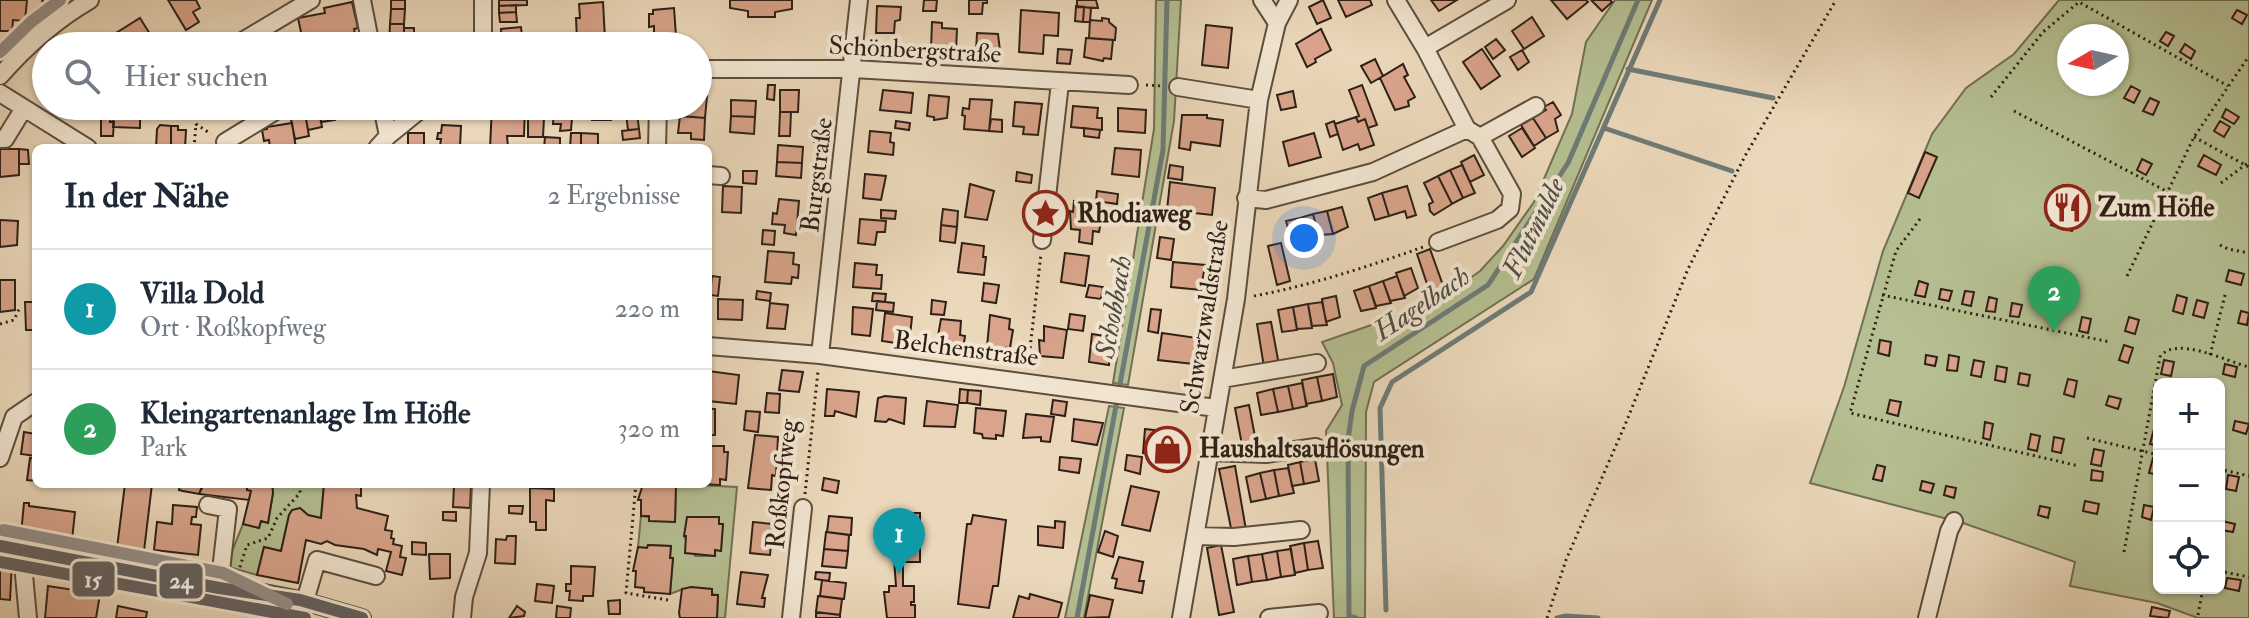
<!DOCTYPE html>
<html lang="de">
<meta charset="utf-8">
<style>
body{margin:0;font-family:"IM FELL Double Pica",serif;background:#f6f6f7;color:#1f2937}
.controls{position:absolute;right:24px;bottom:24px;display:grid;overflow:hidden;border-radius:12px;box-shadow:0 2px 6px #0004}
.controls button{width:72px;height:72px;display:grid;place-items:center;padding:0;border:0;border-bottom:2px solid #e0e1e3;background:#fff;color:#1f2937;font:40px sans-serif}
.compass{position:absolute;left:2057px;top:24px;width:72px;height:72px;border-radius:50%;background:#fff;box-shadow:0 2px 6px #0004;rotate:261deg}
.you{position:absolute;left:1304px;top:238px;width:28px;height:28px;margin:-20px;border:6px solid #fff;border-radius:50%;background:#1a73e8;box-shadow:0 0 0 12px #1a73e833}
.badge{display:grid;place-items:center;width:52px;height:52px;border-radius:50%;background:#ea580c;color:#fff;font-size:26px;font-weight:700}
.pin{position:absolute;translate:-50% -66px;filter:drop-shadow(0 2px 4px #0008)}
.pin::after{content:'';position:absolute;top:42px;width:28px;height:24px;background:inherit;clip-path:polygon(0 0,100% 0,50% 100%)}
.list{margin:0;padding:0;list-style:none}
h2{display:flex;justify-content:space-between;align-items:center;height:104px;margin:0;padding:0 32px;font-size:34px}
h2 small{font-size:26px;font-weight:400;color:#747a83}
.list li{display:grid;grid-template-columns:52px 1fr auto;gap:24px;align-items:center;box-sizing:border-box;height:120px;padding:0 32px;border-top:2px solid #e0e1e3}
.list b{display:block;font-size:30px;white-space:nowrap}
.list p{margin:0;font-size:26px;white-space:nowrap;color:#747a83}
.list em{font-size:26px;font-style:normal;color:#747a83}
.icon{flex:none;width:44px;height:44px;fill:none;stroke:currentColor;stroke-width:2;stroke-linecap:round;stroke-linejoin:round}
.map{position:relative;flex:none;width:2249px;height:618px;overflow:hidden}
.search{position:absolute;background:#fff;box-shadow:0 2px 6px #0004;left:32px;top:32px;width:680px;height:88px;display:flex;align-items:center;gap:20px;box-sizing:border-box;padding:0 28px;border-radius:44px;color:#747a83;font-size:30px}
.panel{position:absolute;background:#fff;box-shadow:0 2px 6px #0004;left:32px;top:144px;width:680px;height:344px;border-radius:12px}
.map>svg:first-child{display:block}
.green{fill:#b5bf91;stroke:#717054;stroke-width:2;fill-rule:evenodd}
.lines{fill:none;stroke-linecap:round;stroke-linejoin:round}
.stream{stroke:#6e7b77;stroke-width:5}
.building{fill:#d9a48b;stroke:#2d2016;stroke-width:2}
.minor-casing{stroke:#5c4e3f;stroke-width:20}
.path{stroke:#2d2016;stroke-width:3;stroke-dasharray:2 4;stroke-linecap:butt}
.minor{stroke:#f2e6d2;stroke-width:16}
.bus-1-casing{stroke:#f2e6d2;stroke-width:18}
.bus-2-casing{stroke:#f2e6d2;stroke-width:18}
.bus-3-casing{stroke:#f2e6d2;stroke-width:18}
.bus-1{stroke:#646363;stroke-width:12}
.bus-2{stroke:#646363;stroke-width:12}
.bus-3{stroke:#96908a;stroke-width:12}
.labels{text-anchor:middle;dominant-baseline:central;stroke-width:8;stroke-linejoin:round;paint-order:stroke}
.street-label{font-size:26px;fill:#2d2016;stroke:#f2e6d2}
.poi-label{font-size:26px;font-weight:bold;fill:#2d2016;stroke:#f2e6d2;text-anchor:start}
.water-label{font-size:28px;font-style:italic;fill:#4e4e46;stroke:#f2e6d2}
.line-badge{stroke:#f2e6d2;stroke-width:3}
.badge-label{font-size:22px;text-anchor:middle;font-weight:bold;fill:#fff}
</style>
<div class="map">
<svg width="2249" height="618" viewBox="0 0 2249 618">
<rect width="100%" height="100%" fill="#ebd8ba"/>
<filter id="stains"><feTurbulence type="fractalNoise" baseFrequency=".0025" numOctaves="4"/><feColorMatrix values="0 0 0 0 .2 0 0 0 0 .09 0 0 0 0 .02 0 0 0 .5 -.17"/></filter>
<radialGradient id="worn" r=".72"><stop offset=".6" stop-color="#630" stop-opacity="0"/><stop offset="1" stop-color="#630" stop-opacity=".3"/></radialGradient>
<path class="green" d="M1156 0H1181L1174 121 1128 385 1113 383 1154 129Z
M1615 0H1652L1534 279 1374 382 1366 412 1365 618H1334L1326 431 1342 405 1333 363 1322 342 1435 303 1480 271 1503 246 1534 202 1572 114 1586 42Z
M2059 0H2249V618H2198L2157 603 2070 586 2075 562 1963 523 1810 483 1844 387 1883 251 1932 134 1966 88 2014 54ZM2069 36H2117V84H2069ZM2159 384H2219V588H2159Z
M1109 406 1124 408 1084 618H1065Z
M272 484H324L321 518 308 515 300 508 292 510 289 515 281 551 264 547 257 575 226 566 243 524 259 528 261 521 268 523 273 493Z
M676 484 737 487 725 618H717L718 595 683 589 670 594 673 559 670 558 671 546 648 545 647 548 638 547 641 516 675 522ZM688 517H718L719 524H723L721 550H715V556H695L684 536Z"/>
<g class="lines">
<path class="stream" d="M1628 69 1773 98
M1604 128 1732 171
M1386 610 1380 408 1392 382 1531 292 1660 0
M1077 618 1163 150 1167 0
M1356 618 1349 616 1348 440 1352 411 1364 366 1488 285 1568 163 1638 0
M1557 618 1566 616 1598 618"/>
</g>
<path class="building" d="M0 0H27L25 21 13 20 12 31H0Z
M168 0H196L200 8 193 12 199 22 186 30Z
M391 0H405V9H391Z
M499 0H527V5L499 6Z
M730 0H792V9L775 12V17H748V11L730 8Z
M924 0H937L936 11H923Z
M969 0H987V3H983L982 14H969Z
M1077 0H1096L1098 8 1077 7Z
M1323 0 1331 18 1317 24 1309 7Z
M1338 0H1370L1372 5 1346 17Z
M1431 0H1457L1439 11Z
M1551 0H1586L1588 2 1567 19Z
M1591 0H1610L1612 2 1602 11Z
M352 2 358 28 354 29 357 44 304 46 298 18 325 13 324 8Z
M603 2 605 39 577 40 576 18H580L579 4Z
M516 5V12L499 13V6Z
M877 6 901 7 900 20 895 21 894 33H876Z
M1076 6 1084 7 1083 22 1075 21Z
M1084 7 1091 8 1090 22H1083Z
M674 8 676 36 654 37V26L649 27V14H653V10Z
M391 9H405L404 24H390Z
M1021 10 1059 13 1058 36 1044 35 1043 54 1019 52Z
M2237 10 2247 15 2242 24 2232 18Z
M516 12 517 22H500L499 13Z
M1532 17 1544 36 1524 49 1512 31Z
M140 18 153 39 141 46H125L116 33Z
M1102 18 1109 19V22L1116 28 1115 40 1089 38 1090 20 1102 21Z
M932 22 942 23V28L957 29 956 50 931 49Z
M390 24H404V46H389Z
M1206 25 1232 28 1228 68 1202 65Z
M521 27 523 46H502L501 29Z
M404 28H414V45H404Z
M1321 29 1331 50 1315 59 1316 62 1307 67 1296 44Z
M2166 32 2174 36 2168 46 2160 41Z
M977 33 998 34 1000 51 997 53 976 52Z
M1086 38 1113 40 1111 59 1104 58 1103 61 1084 57Z
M283 39 285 46H260V43Z
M1496 39 1505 50 1493 59 1485 47Z
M2185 44 2195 51 2191 59 2180 52Z
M1058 49 1072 50 1070 64 1057 63Z
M1482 49 1500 76 1481 89 1463 62Z
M1522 50 1529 62 1518 70 1510 57Z
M1375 59 1383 76 1371 83 1361 66Z
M1403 64 1408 75 1404 77 1415 97 1408 101 1409 106 1395 110 1380 78Z
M768 85H775L774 100 767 99Z
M1362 85 1377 125 1368 128 1365 119 1358 122 1356 117 1359 116 1349 90Z
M2131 86 2140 91 2134 103 2124 98Z
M780 90H799L798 112H780Z
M883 90 913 93 911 113 880 110Z
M1293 91 1296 107 1281 110 1277 95Z
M929 95 949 97 947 118 934 120V117L927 116Z
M698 96H707L705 118 680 116V106H698Z
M2150 98 2159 102 2153 115 2143 111Z
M970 99 992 100 989 131 964 129 965 116 962 115 963 108 969 109Z
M731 100 756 101 755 117 731 116Z
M1015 102 1042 104 1038 135 1023 134 1024 127 1013 126Z
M1553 102 1561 115 1555 119 1558 131 1546 138 1533 118 1546 110 1544 107Z
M114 106H140V128L113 127Z
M318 106H332L335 120 321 122Z
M318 106 322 127 308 130 304 108Z
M492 106H525L524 136H507L508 147 490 148Z
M554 106H573L571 130 560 131 561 124H553Z
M592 106H611V120H592Z
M629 106H649L650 112 637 113 639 129 628 130 626 113H630Z
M1073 106 1098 108 1097 118H1102V130L1071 127Z
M1118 108 1146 110 1145 133 1118 131Z
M2226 109 2239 117 2234 124 2222 117Z
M780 112H791L790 136H779Z
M305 113 309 136 295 139 290 115Z
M1182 115H1207V118L1223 120 1220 146 1191 142 1190 150 1179 148Z
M680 116 705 118 704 140 691 139V133H678Z
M731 116 755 117 754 134 730 132Z
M1356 117 1358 122 1365 119 1374 145 1360 150 1358 144 1343 150 1335 124Z
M101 118H111L110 122H114L113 136H101Z
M528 118H544L543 137H528Z
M1533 118 1546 138 1534 146 1521 125Z
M991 119 1002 120V132L989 131Z
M896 121 910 123 909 130 895 128Z
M1334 121 1338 134 1330 137 1326 124Z
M2220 121 2230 127 2224 137 2214 131Z
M292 123 296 148H270L269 140 264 141 262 130 267 129V127Z
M160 125 171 126V148H156L157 129Z
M442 125 461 126 460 147 440 146 441 139H437L438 133H441Z
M171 126H178V130H186L185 148H171Z
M1084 128 1100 130 1099 138 1084 136Z
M1522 128 1535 148 1522 157 1509 136Z
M639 129 640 138 623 140 622 131Z
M870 131 891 133 890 142 894 143 893 155 868 152Z
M408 133H424V148H408Z
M571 133H581V148H570Z
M581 133 598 134V148H581Z
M1314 133 1321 157 1289 166 1283 142Z
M815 134 829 136V143L814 142Z
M545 137 560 138V148H544Z
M778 145 803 147 802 163 777 162Z
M1115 148 1141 150 1139 177 1112 174Z
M0 149H19V175L0 177Z
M19 149 28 150 29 164H19Z
M1925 152 1937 157 1919 198 1908 193Z
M1474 155 1484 175 1470 182 1461 162Z
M2204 155 2221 165 2216 175 2198 166Z
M2142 159 2152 164 2146 175 2137 170Z
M777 162 802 163 801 178 776 176Z
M1170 165 1183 167 1182 180 1168 178Z
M1462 165 1475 193 1463 198 1450 170Z
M1450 170 1463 198 1452 204 1438 176Z
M743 171H757L756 184 743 183Z
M1017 172 1032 175 1031 183 1016 181Z
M865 174 886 176 881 200 863 198Z
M1438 176 1452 204 1434 215 1430 211 1429 204 1433 202 1424 183Z
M1170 182 1215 188 1212 215 1167 210Z
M970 184 994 191 987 220 965 217Z
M2063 185 2084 191 2072 231 2051 225Z
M723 186 742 187 741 213 722 212Z
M1407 186 1416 215 1407 218 1405 211 1389 216 1382 193Z
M1097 191 1118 194 1117 204 1096 201Z
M1382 193 1389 216 1375 220 1368 198Z
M779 199 799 201 796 235 784 233 785 225 772 224 773 213 777 214Z
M1074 201 1097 204 1096 215 1102 216 1099 232 1093 231 1092 244 1079 242 1080 230 1071 229 1070 211 1073 212Z
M1342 207 1348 227 1333 234 1327 211Z
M943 209 958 211 957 227 941 225Z
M881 210 896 211 895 219 881 218Z
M1327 211 1333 234 1319 235 1313 214Z
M1313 214 1319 237 1306 239 1300 218Z
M1300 218 1306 241 1292 242 1286 221Z
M860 219 886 221 885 232H877L875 245 858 243Z
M0 220 18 221 17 245 0 247Z
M941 225 957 227 955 243 940 241Z
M763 230 775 231 774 245 762 244Z
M1160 237 1174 239 1171 260 1157 258Z
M962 243 984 246 983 257H986L984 275 958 272Z
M1281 243 1290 281 1277 285 1268 246Z
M1430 249 1445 291 1431 296 1417 254Z
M768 251 794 253 793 264 799 265 798 278 792 277 791 284 765 282Z
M1065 253 1089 256 1085 286 1061 282Z
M1173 262 1205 265 1201 290 1171 287Z
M855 263 877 265 876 275H882L881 289 853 287Z
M1411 268 1418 288 1404 296 1396 273Z
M2229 270 2244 274 2241 285 2226 281Z
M712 276 720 277 718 296 710 295Z
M1397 276 1405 298 1390 301 1383 281Z
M0 280H15V310L0 312Z
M1383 281 1391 303 1376 306 1369 286Z
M1919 281 1928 284 1925 297 1915 295Z
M984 283 999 285 996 303 982 301Z
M1089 285 1103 287 1101 299 1086 297Z
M1369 286 1376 308 1361 311 1354 291Z
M1941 289 1952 291 1949 301 1939 299Z
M757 291 771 293 770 301 756 299Z
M1965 291 1974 292 1971 306 1962 304Z
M873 293 886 294 885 302 872 301Z
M2177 295 2187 298 2183 314 2173 311Z
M1336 296 1340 317 1326 322 1322 299Z
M1989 297 1997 299 1995 312 1986 311Z
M718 299 743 300 742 320 718 319Z
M932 300 946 302 944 315 931 314Z
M2197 300 2208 303 2204 318 2193 315Z
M877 301 894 303 893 312 876 310Z
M25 302H36V330H26Z
M1322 302 1327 325 1312 326 1308 304Z
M770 303 788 305 785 329 767 328Z
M2012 303 2022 305 2019 317 2010 316Z
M1308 304 1312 328 1297 329 1293 307Z
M853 307 873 309 870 336 852 334Z
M1293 307 1297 330 1282 332 1278 310Z
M1151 309 1161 310 1158 333 1148 331Z
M2241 311 2249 313 2247 325 2238 323Z
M885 313 912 317 909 345 882 341Z
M1070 314 1085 316 1083 331 1068 329Z
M990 315 1010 319 1009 329 1013 330 1010 348 987 347Z
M2082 317 2091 319 2088 333 2079 331Z
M2129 317 2139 320 2135 334 2125 331Z
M941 319 961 321 960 335 965 336 963 351 936 347Z
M1271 322 1279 365 1264 367 1257 324Z
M1044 326 1067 330 1063 358 1040 356 1039 340 1044 341Z
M1162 333 1197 338 1193 364 1158 360Z
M1092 334 1112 337 1109 365 1089 362Z
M1880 340 1891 342 1889 356 1878 353Z
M2124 345 2133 348 2128 363 2119 360Z
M1926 355 1937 357 1935 366 1925 364Z
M1949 355 1959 357 1957 371 1947 370Z
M1974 360 1984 362 1981 377 1971 375Z
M2164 360 2174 362 2171 376 2161 374Z
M2225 364 2237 367 2235 377 2223 374Z
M1997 366 2007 368 2005 382 1995 380Z
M782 370 803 372 799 392 779 390Z
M708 371 739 375 736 404 708 401Z
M2020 373 2030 375 2028 386 2018 384Z
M1333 374 1337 397 1322 401 1317 377Z
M1317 377 1322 401 1306 404 1302 380Z
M2068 379 2077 381 2074 397 2064 394Z
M1302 383 1307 406 1293 409 1288 386Z
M1288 386 1293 409 1278 412 1273 389Z
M827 389 859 392 856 417 835 411 834 416H825Z
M960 389 968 390 967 403H959Z
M1273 389 1278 412 1261 415 1257 393Z
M968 390 981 391 980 405 967 403Z
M767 393 780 394 779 413 765 412Z
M885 396 906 398 904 424 889 419 886 422 875 421 878 398Z
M2109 396 2121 399 2118 409 2106 405Z
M1053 400 1067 402 1065 416 1051 414Z
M1890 400 1901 402 1898 416 1887 413Z
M927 401 958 405 955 427 924 426Z
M1249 405 1257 447 1243 450 1235 408Z
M976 408 1006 411 1003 436 996 435V439L983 438 982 434 974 433Z
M708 409H715V435H708Z
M746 411 760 412 758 432 744 430Z
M1026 414 1054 417 1050 442 1041 441V437L1023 438Z
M1074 419 1103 423 1097 445 1072 441Z
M2235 421 2249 424 2246 434 2233 430Z
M1985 422 1993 424 1990 440 1983 438Z
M1145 429 1163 431 1160 455 1143 453Z
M2154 429 2159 430V446L2150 444Z
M1163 431 1182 433 1180 457 1160 455Z
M24 432 36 434V456L21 454Z
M2031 434 2040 436 2037 451 2028 449Z
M755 435 778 437 776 476 772 475 771 490 748 488Z
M2054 437 2064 439 2061 453 2052 451Z
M708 446H724V452H728L726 480 720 479V485L699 484H708Z
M2094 449 2104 451 2101 466 2091 464Z
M1127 455 1142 457 1140 474 1125 470Z
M1060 457 1081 459 1079 473 1059 470Z
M30 458 36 459V481L27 480Z
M2153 458 2159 459V475L2149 473Z
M1315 459 1319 481 1304 484 1300 462Z
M1300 462 1304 484 1292 486 1288 465Z
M1877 465 1885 467 1882 481 1873 479Z
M1235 466 1246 530 1232 533 1219 469Z
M1288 468 1294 493 1279 496 1274 470Z
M1274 470 1279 496 1266 499 1260 473Z
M2092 470 2103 472 2102 481 2091 480Z
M1260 473 1266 499 1251 502 1246 477Z
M2228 475 2239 477 2236 491 2226 489Z
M824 478 839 481 837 493 822 490Z
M1922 481 1934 484 1931 493 1920 490Z
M125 484H152L144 551 117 548Z
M180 484H203L202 488 199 494 183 491 179 490Z
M203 484H247V490L251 491 249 500 199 494Z
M247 484H272L273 493 268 523 261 521 259 528 243 524 251 491 247 490Z
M324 484H361V496L356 495 357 508 388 516 385 530 392 531 391 538 394 539 393 544 402 546 400 557 406 558 402 575 386 571 391 552 378 549 377 555 364 549 335 545 327 541 321 544 306 540 298 583 257 575 264 547 281 551 289 515 292 510 300 508 308 515 321 518Z
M643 484H676L675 522 649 521V516H641V500H638Z
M454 485 471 486 470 508 453 507Z
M1131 486 1159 492 1150 531 1122 525Z
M1946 486 1956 488 1954 498 1944 495Z
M530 488 554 489V501L546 500V530H536V522H530Z
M2085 501 2099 504 2097 514 2083 511Z
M24 503H29V506L75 512 72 540 21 534Z
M173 505 197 507 196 517H192L191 524 201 525 198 555 154 550 157 522 172 524Z
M2144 505 2154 507 2151 520 2142 517Z
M509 506H523L522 514 509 513Z
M2040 506 2050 508 2048 518 2038 515Z
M443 512H456V521L443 520Z
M895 513H920V562H903V586H914V602H911V605H915V618H887L884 592H889V586H896L892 532H896Z
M973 515 1006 520 998 586H993L989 608 958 604 967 524H971Z
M829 516 852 518 851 535 827 532Z
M687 517H719V524H723L721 551 715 550V556L685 553 686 536H684Z
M1055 521 1065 522 1063 548 1038 545V526L1055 528Z
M2222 521 2235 524 2233 532 2221 530Z
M753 522 773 524 770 555 750 553Z
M1105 531 1118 536 1113 557 1098 552Z
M826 532 849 535 848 551 824 549Z
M507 536H516L515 564 495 563 496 539 506 540Z
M1318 541 1323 568 1308 570 1304 543Z
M412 542 426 543V555L412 554Z
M1304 543 1308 570 1295 573 1290 546Z
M648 545 671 546 670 558H673L670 594 644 592V588L635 587 636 571H633L638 547 647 548Z
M1221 545 1234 612 1219 615 1207 548Z
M824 549 848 551 846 568 822 566Z
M1291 549 1295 575 1281 577 1277 551Z
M1277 551 1281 577 1267 580 1262 554Z
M429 554H450V578L430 579Z
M1262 554 1267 580 1252 582 1248 556Z
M1248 556 1252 582 1237 585 1233 559Z
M1119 557 1143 562 1139 581H1144L1142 593 1115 588 1117 579 1112 578Z
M0 563H12L10 600 0 599Z
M571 566 595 567 593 596H583V601L569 600 570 591H566V584H571Z
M741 572 768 575 762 598H765L764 607 737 604Z
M816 572 830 573 829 581 815 579Z
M2227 578 2241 580 2239 591 2225 588Z
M822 580 846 583 844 599 820 596Z
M537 584 554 586 552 603 535 601Z
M48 586 100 594 96 618H45Z
M691 587 712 589V595H718L717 618H680L679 613 682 589Z
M1030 594 1062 603 1058 618H1013L1019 596 1029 599Z
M1090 595 1113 600 1109 617 1085 618Z
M818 596 842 599 840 615 816 612Z
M620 600V614H609L608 601Z
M118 606 147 612 146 618H116Z
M517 606 525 612 524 616 509 618Z
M557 606 571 608 570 618H556Z
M2152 607 2170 611 2168 618 2150 616Z
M816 612 840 615V618H816Z"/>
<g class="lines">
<defs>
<path id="minor" d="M362 0 371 46
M483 0V46
M1262 0 1277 23
M1396 0 1425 48 1467 129 1480 137 1512 194 1510 209 1497 220 1438 242
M234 46 311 0
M1425 48 1507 0
M698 69H853L1129 85
M0 76C27 45 54 21 90 0
M1178 87 1259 100
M0 93 88 148
M382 106 388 136
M1480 137 1536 106
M0 139H5L24 108
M225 142 284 106
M377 148 388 136 425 106
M657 148 658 106
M708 175 721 176
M1246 198 1266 200 1373 172 1467 129
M1042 240 1060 83
M708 346 820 355 1216 408
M820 355 859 0
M1222 379 1317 363
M1208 452 1266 454 1316 447
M0 458 14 417 36 402
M208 505 228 509 219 588
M1196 536 1234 537 1301 530
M0 546 219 588 259 592 300 600 362 618
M27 551 24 575 28 618
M224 591 280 618
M305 601 317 560 376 576
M462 618 464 597 478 553 481 484
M791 618 803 508
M1181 618 1236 299 1259 100 1277 23 1289 0
M1269 618 1319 613
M1927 618 1949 531 1954 521"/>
</defs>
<use href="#minor" class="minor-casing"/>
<path class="path" d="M42 0 49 11
M1146 85 1162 86
M1991 97 2043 32 2079 2 2228 86
M198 106 196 124 211 134
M2014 111 2166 191
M2194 137 2249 167
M194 148 196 124
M2221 183 2249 162
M1920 219 1896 251 1850 413 2079 466
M2220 245 2228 249 2249 253
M2127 276 2194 137 2249 56
M1882 295 2110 342
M1254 296C1312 285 1367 267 1423 247
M0 324 14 320 20 307
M2210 355 2226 291
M1028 366 1041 254
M2087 438 2159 455
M2219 469 2249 476
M636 484 626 593 668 600
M805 494 818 371
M2219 502 2225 470
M2124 552 2160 357C2175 335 2226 361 2249 367
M2219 571 2249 577
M238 573 247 545 268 538 277 518 300 493V484
M2198 615 2203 588
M1547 618 1566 560 1625 425 1688 269 1745 156 1836 0"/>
<use href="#minor" class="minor"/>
<defs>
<path id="bus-1" d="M0 546 219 588 300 600 362 618"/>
<path id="bus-2" d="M0 562 305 618"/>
<path id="bus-3" d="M0 52 31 22 60 0
M3 530 223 573 287 604"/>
</defs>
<use href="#bus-1" class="bus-1-casing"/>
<use href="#bus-2" class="bus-2-casing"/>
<use href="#bus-3" class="bus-3-casing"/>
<use href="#bus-1" class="bus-1"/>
<use href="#bus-2" class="bus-2"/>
<use href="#bus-3" class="bus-3"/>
</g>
<defs>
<symbol id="restaurant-ring" viewBox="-11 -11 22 22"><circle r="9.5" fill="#f2e6d2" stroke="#8f2418" stroke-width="1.5"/><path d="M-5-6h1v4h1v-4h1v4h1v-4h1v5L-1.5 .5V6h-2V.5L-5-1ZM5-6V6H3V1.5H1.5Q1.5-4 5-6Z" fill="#8f2418"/></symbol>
<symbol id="sight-ring" viewBox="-11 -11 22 22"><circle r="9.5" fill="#f2e6d2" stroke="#8f2418" stroke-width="1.5"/><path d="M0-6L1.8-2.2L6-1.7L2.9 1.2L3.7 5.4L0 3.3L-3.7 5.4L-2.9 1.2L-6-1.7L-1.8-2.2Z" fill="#8f2418"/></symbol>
<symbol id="shop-ring" viewBox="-11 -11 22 22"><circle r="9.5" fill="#f2e6d2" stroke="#8f2418" stroke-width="1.5"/><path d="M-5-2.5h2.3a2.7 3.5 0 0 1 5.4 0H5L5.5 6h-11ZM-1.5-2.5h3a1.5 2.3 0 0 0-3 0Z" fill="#8f2418"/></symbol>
</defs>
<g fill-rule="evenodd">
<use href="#restaurant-ring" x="2042" y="182" width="51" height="51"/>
<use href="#sight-ring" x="1020" y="188" width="51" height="51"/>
<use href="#shop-ring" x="1142" y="424" width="51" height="51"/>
</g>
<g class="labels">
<g class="street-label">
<text transform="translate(915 50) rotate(3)">Schönbergstraße</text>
<text transform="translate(817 175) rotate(-83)">Burgstraße</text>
<text transform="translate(1205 317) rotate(-81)">Schwarzwaldstraße</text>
<text transform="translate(966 349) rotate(7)">Belchenstraße</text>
<text transform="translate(782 484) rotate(-84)">Roßkopfweg</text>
</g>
<g class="poi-label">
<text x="2098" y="208">Zum Höfle</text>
<text x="1077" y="214">Rhodiaweg</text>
<text x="1199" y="449">Haushaltsauflösungen</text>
</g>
<g class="water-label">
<text transform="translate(1534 228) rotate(-64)">Flutmulde</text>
<text transform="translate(1422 304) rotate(-34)">Hagelbach</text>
<text transform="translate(1114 307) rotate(-80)">Schobbach</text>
</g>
</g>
<g class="line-badge">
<rect x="71" y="560" width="45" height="38" rx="8" fill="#646363"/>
<rect x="158" y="562" width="46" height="38" rx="8" fill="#646363"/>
</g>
<g class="badge-label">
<text x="93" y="587">15</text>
<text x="181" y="588">24</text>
</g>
<rect width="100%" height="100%" filter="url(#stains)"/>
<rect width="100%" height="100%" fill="url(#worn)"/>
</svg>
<div class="controls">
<button>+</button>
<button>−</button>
<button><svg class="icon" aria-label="locate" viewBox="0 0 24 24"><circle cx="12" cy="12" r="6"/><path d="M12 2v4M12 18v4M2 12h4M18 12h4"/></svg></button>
</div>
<svg class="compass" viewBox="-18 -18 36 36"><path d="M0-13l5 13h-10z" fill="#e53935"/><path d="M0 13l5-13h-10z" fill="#747a83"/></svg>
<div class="you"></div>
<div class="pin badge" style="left:899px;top:574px;background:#0f9aa8">1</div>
<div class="pin badge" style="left:2054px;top:332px;background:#2e9e5b">2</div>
<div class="search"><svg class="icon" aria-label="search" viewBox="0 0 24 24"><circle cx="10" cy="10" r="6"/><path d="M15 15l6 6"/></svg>Hier suchen</div>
<section class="panel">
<h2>In der Nähe<small>2 Ergebnisse</small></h2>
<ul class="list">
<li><span class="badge" style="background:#0f9aa8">1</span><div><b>Villa Dold</b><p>Ort · Roßkopfweg</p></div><em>220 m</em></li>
<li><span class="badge" style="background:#2e9e5b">2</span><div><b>Kleingartenanlage Im Höfle</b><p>Park</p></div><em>320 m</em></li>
</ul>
</section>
</div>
